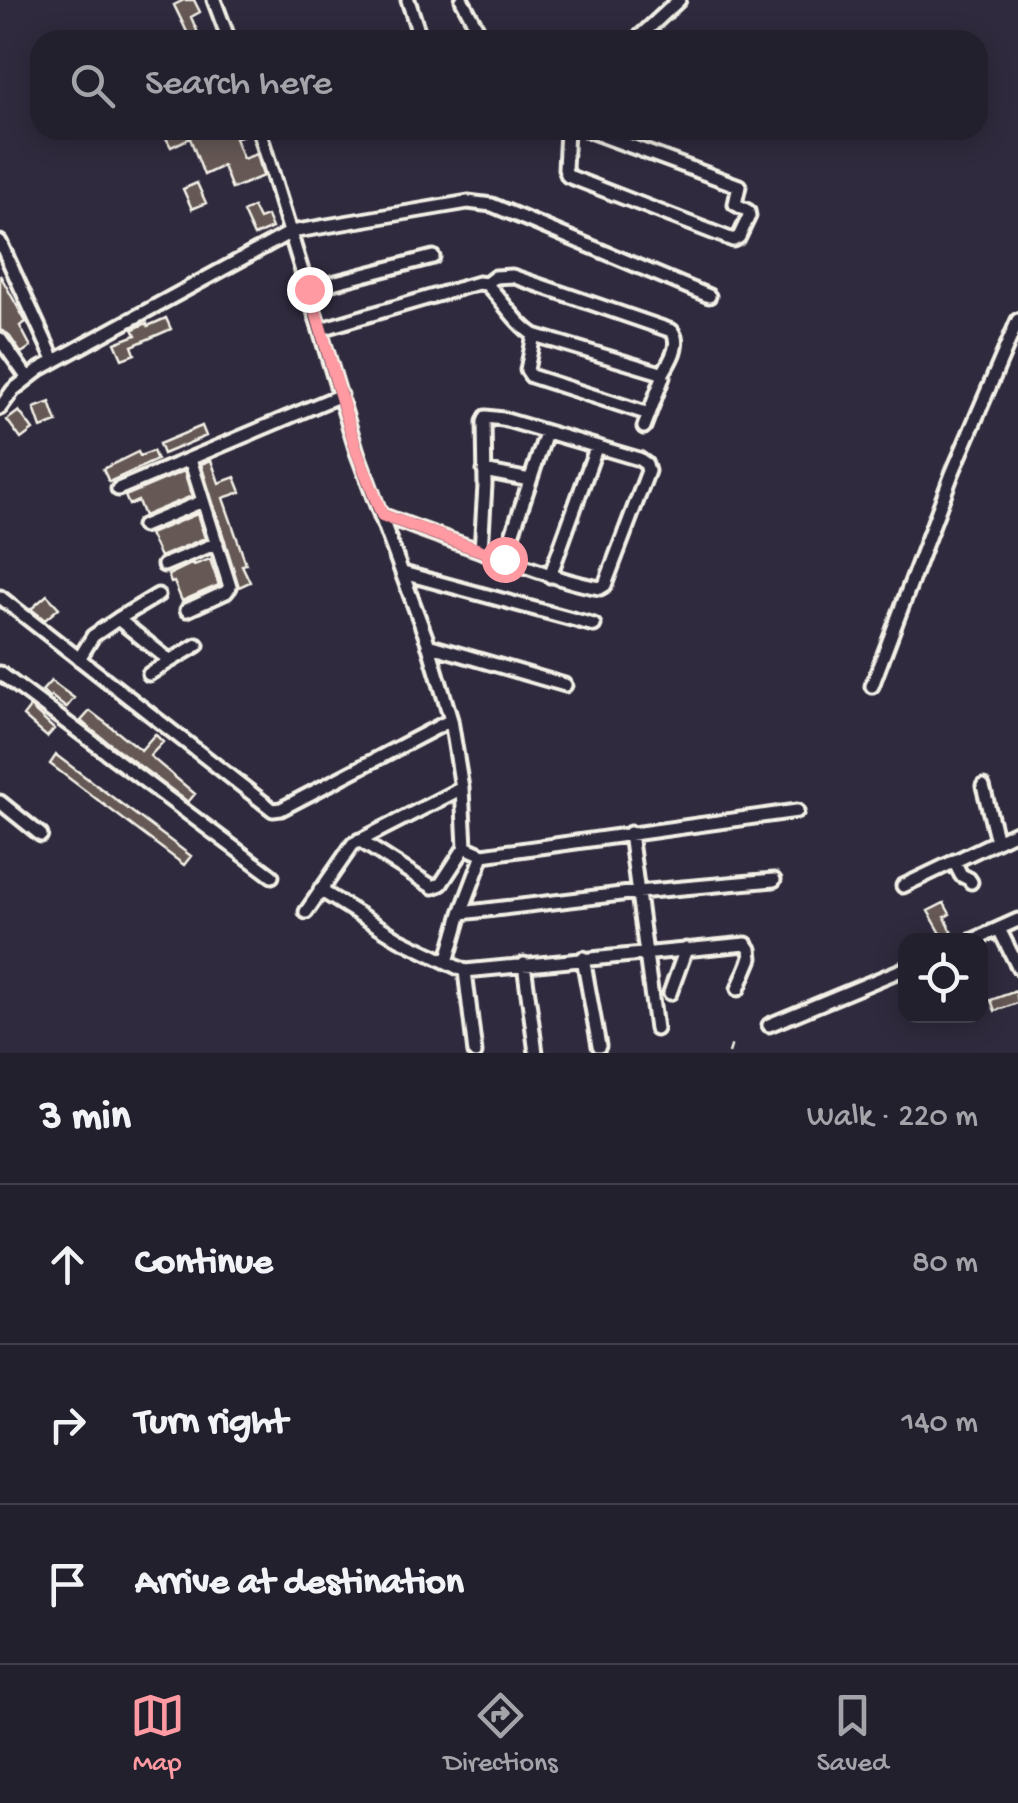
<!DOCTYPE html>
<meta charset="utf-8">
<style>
body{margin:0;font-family:"Gochi Hand",sans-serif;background:#2f2d3a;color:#f1f3f6}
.controls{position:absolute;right:30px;bottom:30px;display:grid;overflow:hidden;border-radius:20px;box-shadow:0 5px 25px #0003}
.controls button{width:90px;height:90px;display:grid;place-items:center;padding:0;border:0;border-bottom:2px solid #403e4a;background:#23202e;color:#f1f3f6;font:50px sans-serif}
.stop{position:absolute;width:30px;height:30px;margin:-22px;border:8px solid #ff9aa2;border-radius:50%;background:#fff}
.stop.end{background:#ff9aa2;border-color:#fff;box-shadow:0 2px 10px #0008}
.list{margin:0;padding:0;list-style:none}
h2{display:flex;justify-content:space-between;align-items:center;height:130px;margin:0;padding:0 40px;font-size:42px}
h2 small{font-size:32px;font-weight:400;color:#a3a3aa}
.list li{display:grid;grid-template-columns:65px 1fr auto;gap:30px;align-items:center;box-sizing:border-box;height:160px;padding:0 40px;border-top:2px solid #403e4a}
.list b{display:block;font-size:38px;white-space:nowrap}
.list em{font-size:32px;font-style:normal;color:#a3a3aa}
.icon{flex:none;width:55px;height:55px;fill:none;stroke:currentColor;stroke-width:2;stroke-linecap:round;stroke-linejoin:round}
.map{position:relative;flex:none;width:1018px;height:1053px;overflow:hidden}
.search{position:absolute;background:#23202e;box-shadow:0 5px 25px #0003;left:30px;right:30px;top:30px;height:110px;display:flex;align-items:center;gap:25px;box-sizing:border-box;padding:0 35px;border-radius:30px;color:#a3a3aa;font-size:38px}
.sheet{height:610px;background:#23202e}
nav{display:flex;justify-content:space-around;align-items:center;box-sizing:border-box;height:140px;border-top:2px solid #403e4a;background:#23202e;font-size:28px;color:#a3a3aa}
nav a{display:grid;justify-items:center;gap:5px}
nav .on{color:#ff9aa2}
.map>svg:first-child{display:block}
.building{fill:#655954;stroke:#f4f1e8;stroke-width:2.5}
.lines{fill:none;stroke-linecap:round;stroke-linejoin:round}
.minor-casing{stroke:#f4f1e8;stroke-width:19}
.path{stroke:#f4f1e8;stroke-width:2.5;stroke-dasharray:8 8;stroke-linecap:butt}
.minor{stroke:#2f2a3d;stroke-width:11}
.route{stroke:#ff9aa2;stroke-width:12}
</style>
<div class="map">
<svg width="1018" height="1053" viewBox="0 0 1018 1053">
<rect width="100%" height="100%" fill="#2f2a3d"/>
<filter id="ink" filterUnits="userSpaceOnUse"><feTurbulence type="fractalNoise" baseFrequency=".01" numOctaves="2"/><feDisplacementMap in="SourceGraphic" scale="20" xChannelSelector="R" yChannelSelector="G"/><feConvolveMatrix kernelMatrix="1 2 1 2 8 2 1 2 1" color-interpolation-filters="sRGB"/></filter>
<g filter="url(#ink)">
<path class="building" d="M184 0H194L200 12 191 17 201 40H169L187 32 174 5Z
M172 130H208L206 131 208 134 220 130H250V133L235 138 243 159 257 154 263 176 232 189 223 166 204 175 190 138 171 147 164 134Z
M197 183 206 203 192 209 183 189Z
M253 207 259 219 267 216 272 228 254 236 243 212Z
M0 275 26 322 20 326 31 347 21 353 8 334 0 330Z
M166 318 171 329 132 346 135 354 122 359 115 343 136 335 133 329 147 323 148 326Z
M50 402 57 422 41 428 34 408Z
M19 411 33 430 21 439 7 420Z
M202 426 206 436 163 454 159 444Z
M153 451 157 460 109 482 103 469 138 452 140 456Z
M211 460 219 483 235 477 241 492 223 498 246 564 242 565 250 582 239 587 201 464Z
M184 471 192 496 144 516 138 501 129 505 125 496Z
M197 514 205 538 160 557 149 534Z
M210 559 219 585 182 601 174 582 171 583 168 575 193 563 194 565Z
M47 595 59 608 45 620 31 609Z
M51 681 74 698 66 708 51 696 50 698 42 691Z
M30 707 54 729 47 737 23 716Z
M90 711 141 750 155 734 163 742 150 756 195 794 188 802 89 728 81 721Z
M56 755 191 856 184 865 50 764Z
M944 903 950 914 945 917 952 933 943 937 928 911Z
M1016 991 1018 1003 995 1011 991 1000Z"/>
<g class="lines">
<defs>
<path id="minor" d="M214 0 229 40
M408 0 421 40
M453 40 477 28 462 0
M636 40 679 0
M259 130 357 452 427 640 451 720 462 788 465 847 483 855 797 811
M567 130 565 169 568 176 733 240 739 237 749 216 748 211 735 204 739 186 587 130
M0 242 54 360
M486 284 495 277 512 276 672 331C682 345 669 362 662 375
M309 289 433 257
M321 329 478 283 486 284C503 300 515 323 534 335L661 373 663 377 644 427
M534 335 527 370 531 376 649 414
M0 339 27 377
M0 408 13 390 40 369 291 232 468 202 492 205 709 296
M484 471 530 480
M118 489 341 395
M382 515C421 530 461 544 501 558 534 569 565 582 600 588L605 585 648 471 646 464 639 459 503 419 486 417 484 422 485 485 481 551
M143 526 203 501
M504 559 546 433
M164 565 217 543
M403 573 594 625
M550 576 596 448
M0 597 273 810 281 809 451 720
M187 610 226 592 230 587 190 459
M118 619 170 661 149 674
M428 645 565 685
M79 659 93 636 118 619 158 595
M170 661 197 645
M0 673 272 876
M872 686 952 474 1018 320
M983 786 997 841
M0 802 41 835
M630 833 656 1029
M359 840 433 887 441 884 465 847
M954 861 961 875 969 879 971 882
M903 886 1018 831
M320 890 399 939 465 971 746 944 750 949 751 958 738 989
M306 912 353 844 462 788
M461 913 638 892 774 880
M999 929 1018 967
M971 941 1018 920
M583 958 599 1046
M447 962 461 913 483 855
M524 964 536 1053
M465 971 475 1053
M670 993 686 949
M769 1025 906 968"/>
</defs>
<use href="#minor" class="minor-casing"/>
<path class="path" d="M729 1053 733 1040"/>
<use href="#minor" class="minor"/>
</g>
</g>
<g class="lines" filter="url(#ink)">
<path class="route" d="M309 289 357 452 382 515 504 559"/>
</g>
</svg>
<div class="controls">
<button><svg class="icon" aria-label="locate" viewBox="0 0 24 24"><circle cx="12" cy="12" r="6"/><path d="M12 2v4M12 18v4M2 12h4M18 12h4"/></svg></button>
</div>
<div class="stop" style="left:504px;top:559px"></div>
<div class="stop end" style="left:309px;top:289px"></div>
<div class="search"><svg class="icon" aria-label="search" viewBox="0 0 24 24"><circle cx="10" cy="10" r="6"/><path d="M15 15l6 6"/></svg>Search here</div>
</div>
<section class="sheet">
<h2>3 min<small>Walk · 220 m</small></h2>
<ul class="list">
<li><svg class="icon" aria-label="ahead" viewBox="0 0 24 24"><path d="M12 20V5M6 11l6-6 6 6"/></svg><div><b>Continue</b></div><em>80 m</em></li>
<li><svg class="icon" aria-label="right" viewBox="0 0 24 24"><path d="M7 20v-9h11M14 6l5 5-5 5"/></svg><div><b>Turn right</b></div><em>140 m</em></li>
<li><svg class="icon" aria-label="arrive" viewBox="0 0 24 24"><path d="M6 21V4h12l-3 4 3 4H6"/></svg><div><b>Arrive at destination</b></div></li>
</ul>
</section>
<nav>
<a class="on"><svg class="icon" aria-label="map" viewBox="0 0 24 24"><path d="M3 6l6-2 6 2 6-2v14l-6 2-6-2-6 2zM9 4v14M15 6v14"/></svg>Map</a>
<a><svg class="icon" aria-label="directions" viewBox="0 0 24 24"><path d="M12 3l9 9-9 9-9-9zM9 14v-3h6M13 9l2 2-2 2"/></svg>Directions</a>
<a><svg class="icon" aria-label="saved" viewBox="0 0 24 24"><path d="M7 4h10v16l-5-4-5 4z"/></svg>Saved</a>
</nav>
